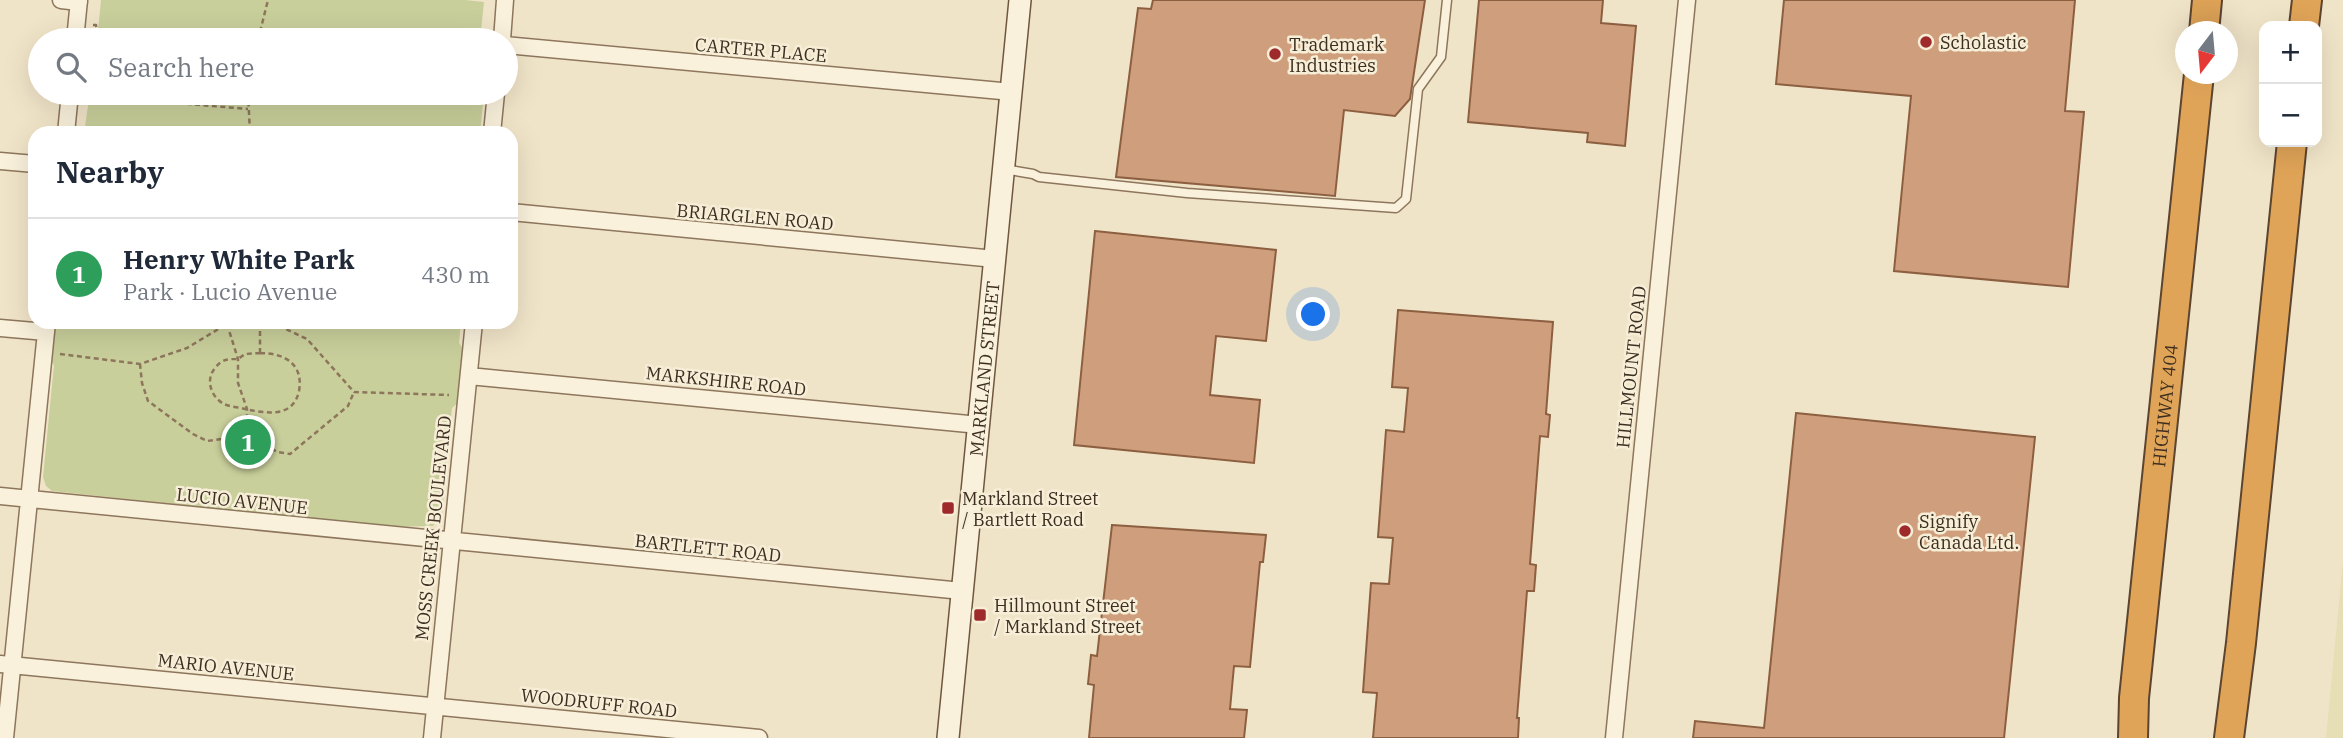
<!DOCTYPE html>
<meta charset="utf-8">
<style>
body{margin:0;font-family:"IBM Plex Serif",serif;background:#f6f6f7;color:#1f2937}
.controls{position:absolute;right:21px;top:21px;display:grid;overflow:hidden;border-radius:14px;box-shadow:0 7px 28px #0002}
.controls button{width:63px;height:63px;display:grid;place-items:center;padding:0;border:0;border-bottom:2px solid #e0e1e3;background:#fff;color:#1f2937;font:35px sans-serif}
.compass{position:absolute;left:2175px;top:21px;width:63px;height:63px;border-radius:50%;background:#fff;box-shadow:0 7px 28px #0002;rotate:196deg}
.you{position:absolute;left:1314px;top:315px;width:24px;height:24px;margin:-18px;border:5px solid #fff;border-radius:50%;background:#1a73e8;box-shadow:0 0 0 10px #1a73e833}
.badge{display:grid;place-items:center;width:46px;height:46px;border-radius:50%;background:#db2777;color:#fff;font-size:23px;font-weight:700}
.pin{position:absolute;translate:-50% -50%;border:4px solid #fff;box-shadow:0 2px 7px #0006}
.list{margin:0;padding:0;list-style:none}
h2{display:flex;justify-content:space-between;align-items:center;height:91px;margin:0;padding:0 28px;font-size:30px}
h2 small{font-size:23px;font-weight:400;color:#747a83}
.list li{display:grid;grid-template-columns:46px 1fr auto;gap:21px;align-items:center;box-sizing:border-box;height:112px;padding:0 28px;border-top:2px solid #e0e1e3}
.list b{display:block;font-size:26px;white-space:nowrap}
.list p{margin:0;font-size:23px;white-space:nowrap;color:#747a83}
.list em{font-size:23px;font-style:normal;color:#747a83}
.icon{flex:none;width:38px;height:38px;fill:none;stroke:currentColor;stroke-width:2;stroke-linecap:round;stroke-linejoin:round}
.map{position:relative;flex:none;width:2343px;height:738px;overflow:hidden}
.search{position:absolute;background:#fff;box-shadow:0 7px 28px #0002;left:28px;top:28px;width:490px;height:77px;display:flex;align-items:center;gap:18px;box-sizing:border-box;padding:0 24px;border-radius:38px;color:#747a83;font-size:26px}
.panel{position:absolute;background:#fff;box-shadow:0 7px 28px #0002;left:28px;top:126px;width:490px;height:203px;border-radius:21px}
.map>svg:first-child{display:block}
.farmland{fill:#e6deb5}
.green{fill:#c9cf9b}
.building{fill:#cf9f7d;stroke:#8d5f41;stroke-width:2}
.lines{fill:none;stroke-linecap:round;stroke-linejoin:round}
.lane-casing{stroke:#8d765c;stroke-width:11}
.street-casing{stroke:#8d765c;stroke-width:19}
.secondary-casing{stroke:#6f573f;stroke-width:24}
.highway-casing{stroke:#5b4430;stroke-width:32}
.path{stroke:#8d765c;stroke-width:2.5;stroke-dasharray:5 3.5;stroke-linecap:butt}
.lane{stroke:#faf1dc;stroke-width:8}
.street{stroke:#faf1dc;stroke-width:16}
.secondary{stroke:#faf1dc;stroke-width:21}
.highway{stroke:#e0a458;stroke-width:28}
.poi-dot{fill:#9e2a2b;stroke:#f7eed8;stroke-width:2.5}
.labels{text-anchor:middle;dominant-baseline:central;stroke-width:5;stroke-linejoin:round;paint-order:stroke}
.poi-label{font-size:18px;fill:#3d2e20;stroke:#f7eed8;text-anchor:start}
.street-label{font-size:18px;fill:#3d2e20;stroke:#f7eed8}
</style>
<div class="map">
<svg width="2343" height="738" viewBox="0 0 2343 738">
<rect width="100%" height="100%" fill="#f0e4c8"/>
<path class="farmland" d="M2343 560V738H2326Z"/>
<path class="green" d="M101 0H465L484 2 480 40H97Z
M90 93H484L480 133H84Z
M52 322H461L459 343 464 350 460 401 452 408 442 514 433 526 388 527 52 491 46 486 43 477 54 365 50 360Z"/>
<path class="building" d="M1153 0H1425L1410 99 1395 116 1344 110 1335 196 1116 177 1138 8 1151 9Z
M1479 0H1603L1601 23 1636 26 1625 146 1587 142 1588 133 1468 122Z
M1784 0H2075L2065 111 2084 112 2068 287 1894 271 1911 96 1776 84Z
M1095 231 1276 250 1266 341 1216 336 1210 395 1260 400 1254 463 1074 445Z
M1398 310 1553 322 1546 414 1550 415 1548 437 1540 436 1530 564 1536 565 1534 591H1527L1517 718H1519L1518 738H1373L1377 693 1363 692 1371 583 1389 584 1393 538 1378 537 1386 430 1404 432 1408 388 1392 387Z
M1796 413 2035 437 2004 738H1693L1695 721 1764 728Z
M1112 525 1266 535 1263 562H1260L1250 667 1234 666 1230 709 1247 710 1244 738H1089L1094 685 1088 684 1091 655 1097 656Z"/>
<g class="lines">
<defs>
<path id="lane" d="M1004 169 1033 174 1039 177 1187 193 1396 208 1406 199 1418 89 1441 57 1447 0"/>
<path id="street" d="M61 0 79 2
M75 40 79 0
M502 40 505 0
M506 45 1012 92
M66 133 70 93
M492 133 496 93
M0 161 35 164
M511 212 995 259
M0 328 46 332
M469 376 979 425
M0 496 962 591
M0 664 759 738
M5 738 47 322
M432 738 474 322
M1614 738 1687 0"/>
<g id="secondary">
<path id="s1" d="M948 738 1020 0"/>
</g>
<g id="highway">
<path d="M2304 26 2307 0"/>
<path d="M2204 32 2207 0"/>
<path id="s2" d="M2133 738 2134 698 2199 74"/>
<path d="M2229 738 2241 643 2292 142"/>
</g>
</defs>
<use href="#lane" class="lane-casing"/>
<use href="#street" class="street-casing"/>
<use href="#secondary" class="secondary-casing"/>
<use href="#highway" class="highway-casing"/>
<path class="path" d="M93 25H96L98 40
M258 40 268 0
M129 93 141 100 248 109
M248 93 250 133
M172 103 174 93
M198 105V93
M271 322 307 339 354 392 449 395
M227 324 238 359V383L247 409V428L250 435
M260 353C283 353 304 363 299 391 293 419 265 413 245 409 239 407 230 407 224 404 211 397 205 380 215 368 222 359 228 359 238 359L245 354Z
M260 353V331L262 322
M60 354 140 364 187 348 230 322
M140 364 142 383 148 401 193 434 207 441 250 435 277 452 290 454 348 406 354 392"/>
<use href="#lane" class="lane"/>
<use href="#street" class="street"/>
<use href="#secondary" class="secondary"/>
<use href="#highway" class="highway"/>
</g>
<g class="poi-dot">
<circle cx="1926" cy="42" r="7"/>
<circle cx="1275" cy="54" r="7"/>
<rect x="941" y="501" width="14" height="14" rx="3.5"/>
<circle cx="1905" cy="531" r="7"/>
<rect x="973" y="608" width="14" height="14" rx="3.5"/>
</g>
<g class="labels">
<g class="poi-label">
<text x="1940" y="42">Scholastic</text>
<text x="1289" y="44">Trademark<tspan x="1289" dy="21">Industries</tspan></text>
<text x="962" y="498">Markland Street<tspan x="962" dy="21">/ Bartlett Road</tspan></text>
<text x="1919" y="521">Signify<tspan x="1919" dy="21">Canada Ltd.</tspan></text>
<text x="994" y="605">Hillmount Street<tspan x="994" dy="21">/ Markland Street</tspan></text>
</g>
<g class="street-label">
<text transform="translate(761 50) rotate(5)">CARTER PLACE</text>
<text transform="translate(755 217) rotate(5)">BRIARGLEN ROAD</text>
<text transform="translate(1631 367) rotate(-84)">HILLMOUNT ROAD</text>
<text stroke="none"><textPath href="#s1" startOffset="371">MARKLAND STREET</textPath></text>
<text transform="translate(726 381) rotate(6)">MARKSHIRE ROAD</text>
<text stroke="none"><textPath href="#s2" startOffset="334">HIGHWAY 404</textPath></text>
<text transform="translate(242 501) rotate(6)">LUCIO AVENUE</text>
<text transform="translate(433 528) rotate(-84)">MOSS CREEK BOULEVARD</text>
<text transform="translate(708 548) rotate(6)">BARTLETT ROAD</text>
<text transform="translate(226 667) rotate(6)">MARIO AVENUE</text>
<text transform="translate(599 703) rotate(6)">WOODRUFF ROAD</text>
</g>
</g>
</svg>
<div class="controls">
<button>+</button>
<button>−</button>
</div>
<svg class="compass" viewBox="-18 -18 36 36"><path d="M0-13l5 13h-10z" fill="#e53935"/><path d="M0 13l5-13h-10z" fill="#747a83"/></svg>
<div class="you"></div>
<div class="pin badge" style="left:248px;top:442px;background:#2e9e5b">1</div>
<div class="search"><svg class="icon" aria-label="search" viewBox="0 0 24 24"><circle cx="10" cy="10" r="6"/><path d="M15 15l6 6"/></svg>Search here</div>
<section class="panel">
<h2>Nearby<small></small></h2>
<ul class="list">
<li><span class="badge" style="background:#2e9e5b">1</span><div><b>Henry White Park</b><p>Park · Lucio Avenue</p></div><em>430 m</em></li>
</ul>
</section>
</div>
